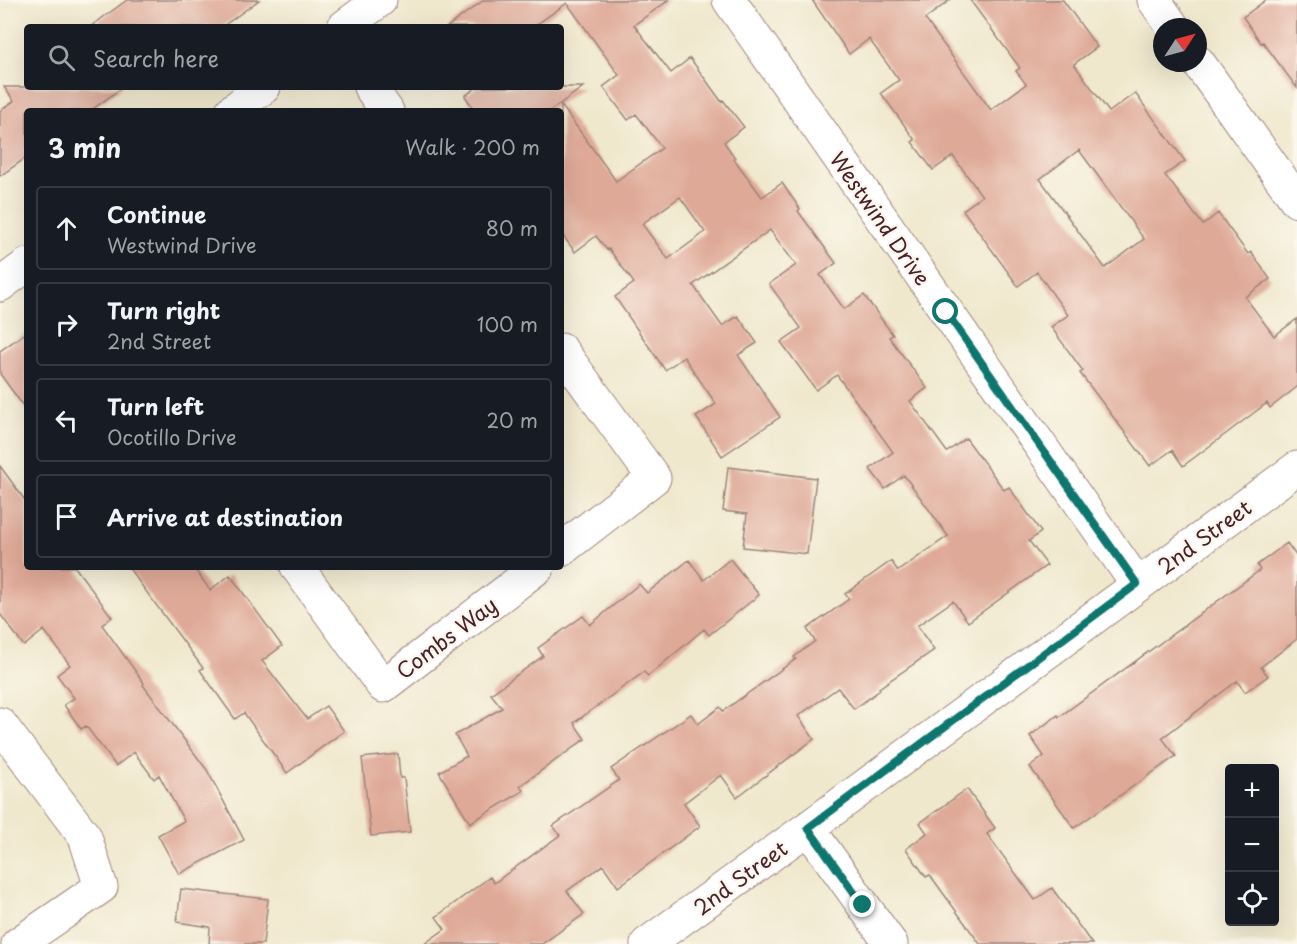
<!DOCTYPE html>
<meta charset="utf-8">
<style>
body{margin:0;font-family:"Playpen Sans",sans-serif;background:#20242c;color:#f1f3f6}
.controls{position:absolute;right:18px;bottom:18px;display:grid;overflow:hidden;border-radius:6px;box-shadow:0 6px 24px #0002}
.controls button{width:54px;height:54px;display:grid;place-items:center;padding:0;border:0;border-bottom:2px solid #363941;background:#171b24;color:#f1f3f6;font:30px sans-serif}
.compass{position:absolute;left:1153px;top:18px;width:54px;height:54px;border-radius:50%;background:#171b24;box-shadow:0 6px 24px #0002;rotate:54deg}
.stop{position:absolute;width:18px;height:18px;margin:-14px;border:4px solid #0f766e;border-radius:50%;background:#fff}
.stop.end{background:#0f766e;border-color:#fff;box-shadow:0 2px 6px #0008}
.list{margin:0;padding:0;list-style:none}
h2{display:flex;justify-content:space-between;align-items:center;height:78px;margin:0;padding:0 24px;font-size:26px}
h2 small{font-size:20px;font-weight:400;color:#9ea1a6}
.list li{display:grid;grid-template-columns:39px 1fr auto;gap:18px;align-items:center;box-sizing:border-box;height:84px;margin:0 12px 12px;padding:0 12px;border:2px solid #363941;border-radius:6px}
.list b{display:block;font-size:22px;white-space:nowrap}
.list p{margin:0;font-size:20px;white-space:nowrap;color:#9ea1a6}
.list em{font-size:20px;font-style:normal;color:#9ea1a6}
.icon{flex:none;width:33px;height:33px;fill:none;stroke:currentColor;stroke-width:2;stroke-linecap:round;stroke-linejoin:round}
.map{position:relative;flex:none;width:1297px;height:944px;overflow:hidden}
.search{position:absolute;background:#171b24;box-shadow:0 6px 24px #0002;left:24px;top:24px;width:540px;height:66px;display:flex;align-items:center;gap:15px;box-sizing:border-box;padding:0 21px;border-radius:6px;color:#9ea1a6;font-size:22px}
.panel{position:absolute;background:#171b24;box-shadow:0 6px 24px #0002;left:24px;top:108px;width:540px;height:462px;border-radius:6px}
.map>svg:first-child{display:block}
.building{fill:#dfa997;fill-rule:evenodd}
.lines{fill:none;stroke-linecap:round;stroke-linejoin:round}
.minor-casing{stroke:#9d847c;stroke-width:35}
.minor{stroke:#fff;stroke-width:33}
.route{stroke:#0f766e;stroke-width:8}
.labels{text-anchor:middle;dominant-baseline:central;stroke-width:4.5;stroke-linejoin:round;paint-order:stroke}
.street-label{font-size:21px;fill:#4a1f2b;stroke:#fbf7ec}
</style>
<div class="map">
<svg width="1297" height="944" viewBox="0 0 1297 944">
<rect width="100%" height="100%" fill="#fbf7ec"/>
<filter id="ink" filterUnits="userSpaceOnUse"><feTurbulence type="fractalNoise" baseFrequency=".0167" numOctaves="2"/><feDisplacementMap in="SourceGraphic" scale="12" xChannelSelector="R" yChannelSelector="G"/><feConvolveMatrix kernelMatrix="1 2 1 2 8 2 1 2 1" color-interpolation-filters="sRGB"/></filter>
<filter id="wash" filterUnits="userSpaceOnUse"><feTurbulence type="fractalNoise" baseFrequency=".008" numOctaves="4" result="noise"/><feDisplacementMap in="SourceGraphic" scale="24" xChannelSelector="R" yChannelSelector="G"/><feGaussianBlur stdDeviation="1.35" result="paint"/><feColorMatrix in="noise" values="0 0 0 0 0 0 0 0 0 0 0 0 0 0 0 0 0 1.4 0 .05"/><feComposite in="paint" operator="in"/></filter>
<g filter="url(#wash)">
<rect width="100%" height="100%" fill="#f0e8cd"/>
<g id="blocks">
<path class="building" d="M127 0H259L222 27H90Z
M484 0H669L634 25 671 73 690 58 721 101 723 100 744 127 724 142 735 158 734 159 762 197 782 183 800 209 798 211 836 263 820 275 844 309 864 295 893 335 889 337 927 388 910 401 947 452 966 438 1004 490 1009 487 1041 532 1029 541 1047 565 968 622 953 601 917 626 934 650 879 688 880 690 854 709 838 688 798 716 814 739 737 797 721 775 684 803 700 826 618 887 603 865 567 891 584 914 542 944H424L445 929 436 917 490 877 494 883 560 835 553 826 619 780 611 769 691 714 698 724 720 707 723 711 796 659 794 657 815 641 807 629 849 599 845 594 891 561 898 571 948 536 904 475 885 489 870 469 893 452 837 375 816 390 781 342 801 328 769 284 796 265 770 230 693 285 722 326 738 316 757 343 738 355 780 417 722 456 696 417 716 404 684 357 665 370 615 297 634 283 609 249 607 250 596 236 575 252 561 233V105L616 181 662 148 636 114 628 120 603 87 619 75 567 3 533 27H447ZM680 197 705 232 668 259 642 224Z
M812 0H950L925 19 991 110 1026 84 1016 71 1020 68 970 0H1063L1097 47 1074 64 1109 112 1135 93 1185 161 1165 175 1203 225 1218 213 1248 254 1251 252 1270 279 1245 297 1274 336 1297 319V387L1270 408 1267 403 1183 466 1172 450 1150 466 1080 373 1083 371 1051 327 1068 315 1037 272 1018 286 963 210 982 196 953 156 933 170 912 142 915 140 881 93 899 80 869 39 849 54ZM1079 150 1144 239 1105 268 1040 179Z
M1266 0H1297V88L1263 42 1261 43 1243 17Z
M4 87H123L90 111H27V157L0 176V111L14 101Z
M477 87H583L550 111H475L465 96Z
M27 332V411L0 374V351Z
M0 466 27 503V567H75L112 617 102 625 144 683 143 685 207 770 244 840 179 874 158 835 184 821 159 775 154 779 134 752 116 766 86 726 81 729 64 705 74 698 57 675 70 665 44 630 24 646 0 614Z
M728 467 816 478 807 554 743 547 747 514 723 511Z
M1287 543 1297 557V639L1261 667 1268 676 1245 692 1237 681 1162 738 1176 756 1074 828 1030 767 1044 756 1030 736 1058 715 1059 717 1260 570 1257 565Z
M730 559 759 595 709 635 704 629 648 676 644 672 574 723 585 739 520 786 523 791 470 823 439 772 467 756 455 735 502 708 491 694 543 656 538 648 583 616 590 625 639 584 647 593 689 560 704 580Z
M128 567H193L210 590 230 575 282 646 262 661 307 719 326 706 344 731 287 773 244 713 235 719 200 670 203 668Z
M398 754 400 778H404L410 832 371 836 362 758Z
M967 789 995 828 987 834 1035 900 1052 888 1092 944H980L930 875 926 877 906 849 927 833 920 823Z
M181 889 268 899 263 944H209L210 927 177 922Z"/>
</g>
</g>
<g filter="url(#ink)">
<use href="#blocks" fill-opacity="0" stroke="#9d847c" stroke-width="1.5"/>
<g class="lines">
<defs>
<path id="minor" d="M729 0 1137 584
M1154 0 1173 27
M344 27 380 0
M1198 62 1297 201
M370 87 387 111
M232 111 264 87
M0 285 27 265
M561 350 654 478 561 550
M297 567 383 686 538 567
M0 724 85 837 101 887 18 944
M808 828 891 944
M647 944 808 828 1297 468"/>
</defs>
<use href="#minor" class="minor-casing"/>
<use href="#minor" class="minor"/>
</g>
</g>
<g class="lines" filter="url(#ink)">
<path class="route" d="M863 905 808 828 1137 584 946 312"/>
</g>
<g class="labels">
<g class="street-label">
<text transform="translate(881 218) rotate(55)">Westwind Drive</text>
<text transform="translate(1204 536) rotate(-36)">2nd Street</text>
<text transform="translate(446 637) rotate(-37)">Combs Way</text>
<text transform="translate(740 877) rotate(-36)">2nd Street</text>
</g>
</g>
</svg>
<div class="controls">
<button>+</button>
<button>−</button>
<button><svg class="icon" aria-label="locate" viewBox="0 0 24 24"><circle cx="12" cy="12" r="6"/><path d="M12 2v4M12 18v4M2 12h4M18 12h4"/></svg></button>
</div>
<svg class="compass" viewBox="-18 -18 36 36"><path d="M0-13l5 13h-10z" fill="#e53935"/><path d="M0 13l5-13h-10z" fill="#9ea1a6"/></svg>
<div class="stop" style="left:946px;top:312px"></div>
<div class="stop end" style="left:863px;top:905px"></div>
<div class="search"><svg class="icon" aria-label="search" viewBox="0 0 24 24"><circle cx="10" cy="10" r="6"/><path d="M15 15l6 6"/></svg>Search here</div>
<section class="panel">
<h2>3 min<small>Walk · 200 m</small></h2>
<ul class="list">
<li><svg class="icon" aria-label="ahead" viewBox="0 0 24 24"><path d="M12 20V5M6 11l6-6 6 6"/></svg><div><b>Continue</b><p>Westwind Drive</p></div><em>80 m</em></li>
<li><svg class="icon" aria-label="right" viewBox="0 0 24 24"><path d="M7 20v-9h11M14 6l5 5-5 5"/></svg><div><b>Turn right</b><p>2nd Street</p></div><em>100 m</em></li>
<li><svg class="icon" aria-label="left" viewBox="0 0 24 24"><path d="M17 20v-9H6M10 6l-5 5 5 5"/></svg><div><b>Turn left</b><p>Ocotillo Drive</p></div><em>20 m</em></li>
<li><svg class="icon" aria-label="arrive" viewBox="0 0 24 24"><path d="M6 21V4h12l-3 4 3 4H6"/></svg><div><b>Arrive at destination</b></div></li>
</ul>
</section>
</div>
